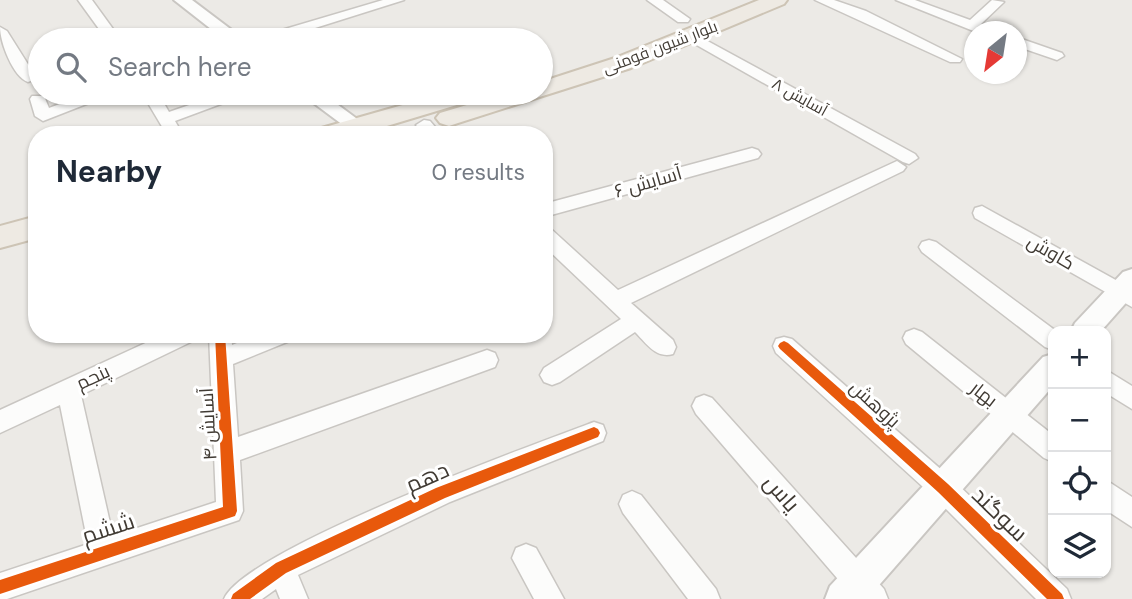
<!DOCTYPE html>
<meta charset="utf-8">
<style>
body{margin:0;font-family:"DM Sans",Cairo,sans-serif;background:#f2f2f3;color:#1f2937}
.controls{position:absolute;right:21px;bottom:21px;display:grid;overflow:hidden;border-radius:14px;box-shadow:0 2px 5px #0004}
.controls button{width:63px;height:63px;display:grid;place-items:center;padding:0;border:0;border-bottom:2px solid #e0e1e3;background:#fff;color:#1f2937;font:35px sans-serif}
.compass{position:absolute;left:964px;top:21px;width:63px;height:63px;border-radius:50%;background:#fff;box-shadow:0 2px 5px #0004;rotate:210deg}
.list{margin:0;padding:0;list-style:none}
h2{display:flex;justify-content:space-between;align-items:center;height:91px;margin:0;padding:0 28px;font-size:30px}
h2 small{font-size:23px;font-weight:400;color:#747a83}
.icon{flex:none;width:38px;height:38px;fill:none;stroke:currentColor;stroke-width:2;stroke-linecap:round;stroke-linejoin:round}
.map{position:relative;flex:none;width:1132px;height:599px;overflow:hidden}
.search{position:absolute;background:#fff;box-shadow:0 2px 5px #0004;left:28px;top:28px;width:525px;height:77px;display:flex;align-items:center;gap:18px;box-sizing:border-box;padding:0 24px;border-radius:38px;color:#747a83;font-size:26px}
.panel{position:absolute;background:#fff;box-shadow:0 2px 5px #0004;left:28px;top:126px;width:525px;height:217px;border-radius:28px}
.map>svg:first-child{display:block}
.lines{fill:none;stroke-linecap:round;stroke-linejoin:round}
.minor-casing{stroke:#c9c6c2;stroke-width:3}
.tertiary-casing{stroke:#c9c6c2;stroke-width:4}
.primary-casing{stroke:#cdc4b5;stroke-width:4}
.minor{fill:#fcfcfb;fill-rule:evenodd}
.tertiary{fill:#fcfcfb;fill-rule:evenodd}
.primary{fill:#eeeae3;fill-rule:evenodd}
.cycleway-casing{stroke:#fff;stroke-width:5}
.cycleway{fill:#e8590c;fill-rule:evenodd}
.labels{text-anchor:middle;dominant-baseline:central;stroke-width:6;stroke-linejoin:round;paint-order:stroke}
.far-street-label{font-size:16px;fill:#413b34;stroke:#fff}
.street-label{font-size:19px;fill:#413b34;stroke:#fff}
.near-street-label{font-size:23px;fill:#413b34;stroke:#fff}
</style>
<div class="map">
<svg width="1132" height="599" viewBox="0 0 1132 599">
<rect width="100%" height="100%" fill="#eceae6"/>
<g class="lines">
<defs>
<path id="minor" d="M78 0H92L121 40H107Z
M383 0H404L277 40H256L258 37Z
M647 0H663L690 19 688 22H678Z
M815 0H834L866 11 962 59 960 62H950Z
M896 0H915L970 20 992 0 1004 2 981 24 997 32H976Z
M0 27 7 31 36 77 33 80 28 82C13 77 0 42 0 27Z
M691 32 915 154 918 158 909 164 903 162 686 39V33Z
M1016 37 1062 53 1064 56 1057 60 1016 46Z
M89 93H110L107 96 43 121 35 116 30 99 32 96H44L49 108Z
M142 93H158L169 112 224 93 240 95 237 98 175 121 183 135H167Z
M424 120 430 121 442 135H424L416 125Z
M752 148 758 150 761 154 758 158 544 217V204Z
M897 161 906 167 903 171 631 303 673 340 676 347 673 354C656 359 646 343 635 332L560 382 552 385 544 382 540 375 544 368 621 319 544 246V227L551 229 618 290Z
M982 206 1132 289V307L975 218 973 213 975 208Z
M929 240 936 242 1056 331H1053V350L1045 347 922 252 919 247 922 242Z
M914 329 922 332 1053 435V462L1044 458 906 344 903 338 906 332Z
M165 334H198L195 340 81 395 113 536 216 502 209 334H231L232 345 259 334H295L292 340 233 364 238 437 487 350 495 353 498 360 495 367 240 460 243 511 239 520 7 599H0V573L88 544 60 405 0 433V410Z
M784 337 792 339 952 479 1067 589 1071 599H1036L934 497 776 353 773 346 776 339Z
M1106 370 1132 386V409L1106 393Z
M704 395 712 398 884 589 888 599H855L696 414 692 406 696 398Z
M594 422 603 425 606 433 603 441 450 502 298 575 308 599H280L276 589 262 599H224C244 550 532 445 594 422Z
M1106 480 1132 497V527L1106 510Z
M632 491 641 495 716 589 720 599H688L623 513 619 504 623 495Z
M526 544 536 548 564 599H534L512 558 516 548Z"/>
<path id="tertiary" d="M174 0H192L245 40H225Z
M300 93H322L368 127 365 131H351Z
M1132 269V296L1101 331H1071L1075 323 1123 272Z
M1053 354V386L867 599H825L830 586 1043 357Z"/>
<path id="primary" d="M759 0H787L784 4 631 68 458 123 449 126 440 123 436 118 440 113 507 93H541V82L615 58Z
M445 93H483L480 98 357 135H314L318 129Z
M37 216V238L0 248V226Z"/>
</defs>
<use href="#minor" class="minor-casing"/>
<use href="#tertiary" class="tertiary-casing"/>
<use href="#primary" class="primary-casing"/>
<use href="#minor" class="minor"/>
<use href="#tertiary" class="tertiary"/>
<use href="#primary" class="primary"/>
<defs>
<path id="cycleway" d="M215 334H225L237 511 235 516 0 594V580L223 507Z
M784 341 788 343 948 484 1062 594 1064 599H1047L938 492 780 349 778 346 780 343Z
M594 427 598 429 600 433 598 437 445 498 286 573 250 599H231L233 594 276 563 436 488Z"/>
</defs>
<use href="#cycleway" class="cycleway-casing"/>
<use href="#cycleway" class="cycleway"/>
</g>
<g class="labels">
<g class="far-street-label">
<text transform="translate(660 47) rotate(-21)">بلوار شیون فومنی</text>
<text transform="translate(800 97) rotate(29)">آسایش ۸</text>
</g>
<g class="street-label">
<text transform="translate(648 182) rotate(-16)">آسایش ۶</text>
<text transform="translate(1051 252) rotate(30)">کاوش</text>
<text transform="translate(93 377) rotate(-25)">پنجم</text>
<text transform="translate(984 394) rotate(38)">بهار</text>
<text transform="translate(875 404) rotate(42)">پژوهش</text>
<text transform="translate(208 424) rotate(-93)">آسایش ۴</text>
</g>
<g class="near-street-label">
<text transform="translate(427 477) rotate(-24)">دهم</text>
<text transform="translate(782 493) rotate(49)">یاس</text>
<text transform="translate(1000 514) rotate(44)">سوگند</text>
<text transform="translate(108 528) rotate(-18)">ششم</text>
</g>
</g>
</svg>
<div class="controls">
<button>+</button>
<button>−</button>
<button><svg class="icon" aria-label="locate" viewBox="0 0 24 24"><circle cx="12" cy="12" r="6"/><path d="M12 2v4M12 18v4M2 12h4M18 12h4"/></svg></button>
<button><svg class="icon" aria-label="layers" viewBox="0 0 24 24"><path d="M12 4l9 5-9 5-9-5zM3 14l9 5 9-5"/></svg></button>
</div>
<svg class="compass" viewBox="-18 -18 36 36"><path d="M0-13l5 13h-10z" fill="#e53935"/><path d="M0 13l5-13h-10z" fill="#747a83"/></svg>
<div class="search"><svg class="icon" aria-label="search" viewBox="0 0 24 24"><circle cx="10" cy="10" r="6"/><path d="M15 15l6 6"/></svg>Search here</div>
<section class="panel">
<h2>Nearby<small>0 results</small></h2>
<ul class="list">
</ul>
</section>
</div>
